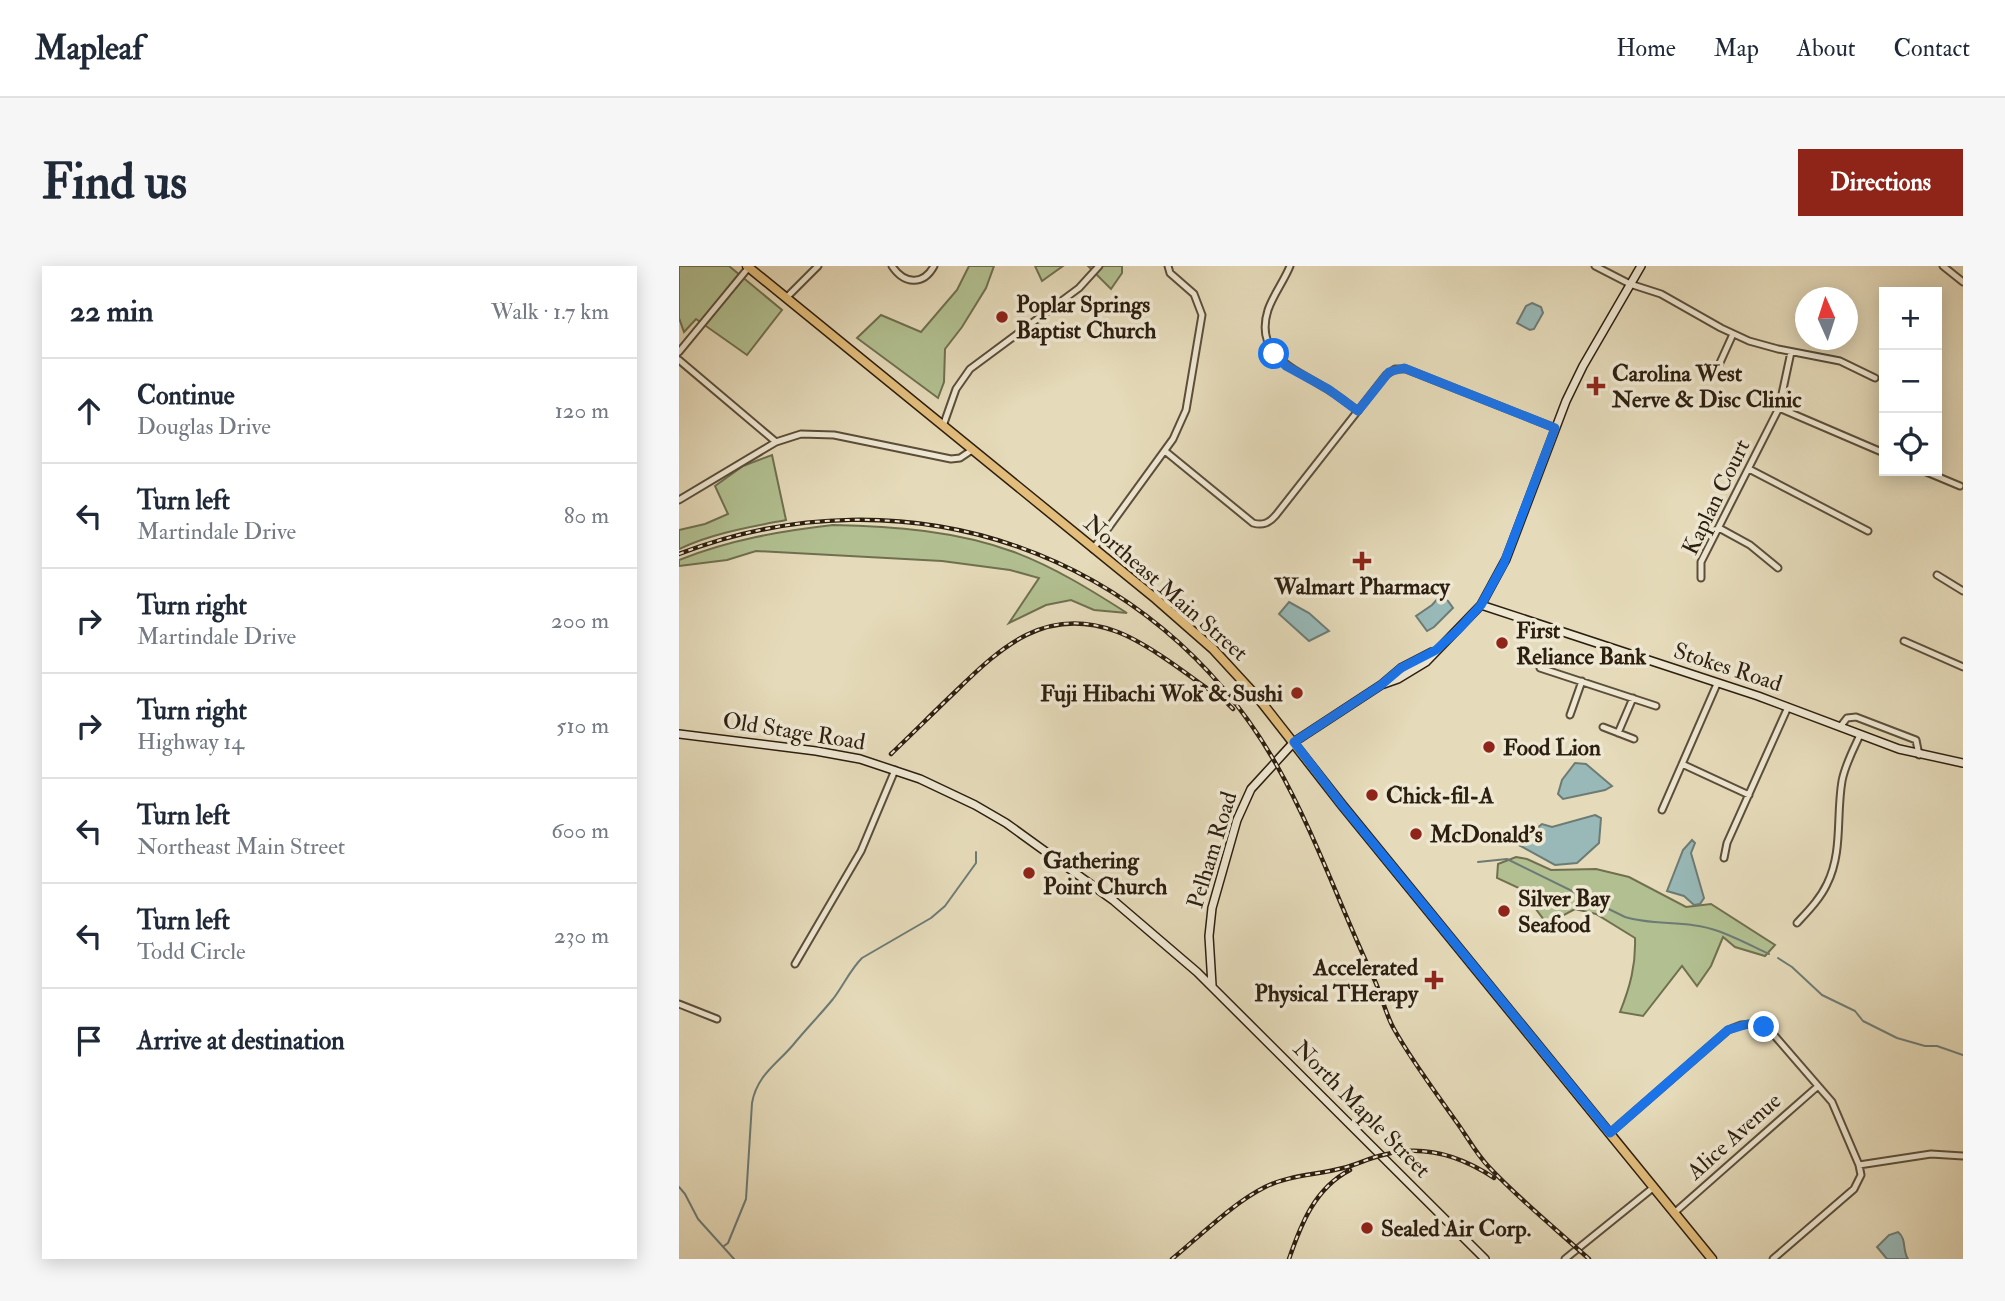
<!DOCTYPE html>
<meta charset="utf-8">
<style>
body{margin:0;font-family:"IM FELL Double Pica",serif;background:#f6f6f7;color:#1f2937}
.controls{position:absolute;right:21px;top:21px;display:grid;overflow:hidden;border-radius:0px;box-shadow:0 4px 18px #0003}
.controls button{width:63px;height:63px;display:grid;place-items:center;padding:0;border:0;border-bottom:2px solid #e0e1e3;background:#fff;color:#1f2937;font:35px sans-serif}
.compass{position:absolute;left:1116px;top:21px;width:63px;height:63px;border-radius:50%;background:#fff;box-shadow:0 4px 18px #0003;rotate:357deg}
.stop{position:absolute;width:21px;height:21px;margin:-16px;border:5px solid #1a73e8;border-radius:50%;background:#fff}
.stop.end{background:#1a73e8;border-color:#fff;box-shadow:0 2px 7px #0008}
.list{margin:0;padding:0;list-style:none}
h2{display:flex;justify-content:space-between;align-items:center;height:91px;margin:0;padding:0 28px;font-size:30px}
h2 small{font-size:23px;font-weight:400;color:#747a83}
.list li{display:grid;grid-template-columns:46px 1fr auto;gap:21px;align-items:center;box-sizing:border-box;height:105px;padding:0 28px;border-top:2px solid #e0e1e3}
.list b{display:block;font-size:26px;white-space:nowrap}
.list p{margin:0;font-size:23px;white-space:nowrap;color:#747a83}
.list em{font-size:23px;font-style:normal;color:#747a83}
.icon{flex:none;width:38px;height:38px;fill:none;stroke:currentColor;stroke-width:2;stroke-linecap:round;stroke-linejoin:round}
.map{position:relative;flex:none;width:1284px;height:993px;overflow:hidden;border-radius:0px}
header{display:flex;align-items:center;gap:42px;box-sizing:border-box;height:98px;padding:0 35px;background:#fff;border-bottom:2px solid #e0e1e3}
header strong{font-size:33px}
nav{display:flex;gap:38px;margin-inline-start:auto;font-size:24px}
.intro{display:flex;align-items:center;justify-content:space-between;box-sizing:border-box;height:168px;padding:0 42px}
h1{margin:0;font-size:49px}
.button{padding:18px 32px;border-radius:0px;background:#8f2418;color:#fff;font-size:24px;font-weight:700}
main{display:flex;gap:42px;padding:0 42px}
aside{flex:1;background:#fff;border-radius:0px;box-shadow:0 4px 18px #0003}
.map>svg:first-child{display:block}
.green{fill:#b2c091;stroke:#707050;stroke-width:2}
.water{fill:#98b9b8;stroke:#6d7b75;stroke-width:2}
.lines{fill:none;stroke-linecap:round;stroke-linejoin:round}
.stream{stroke:#6d7b75;stroke-width:2}
.street-casing{stroke:#5b4e3a;stroke-width:9}
.secondary-casing{stroke:#2d1f10;stroke-width:10}
.primary-casing{stroke:#2d1f10;stroke-width:11}
.street{stroke:#eee7d2;stroke-width:5}
.secondary{stroke:#eee7d2;stroke-width:7}
.primary{stroke:#e2bd7c;stroke-width:8}
.rail-casing{stroke:#2d1f10;stroke-width:4.5}
.rail{stroke:#eee7d2;stroke-width:2;stroke-dasharray:5;stroke-linecap:butt}
.route{stroke:#1a73e8;stroke-width:9}
.poi-dot{fill:#8f2418;stroke:#eee7d2;stroke-width:2.5}
.labels{text-anchor:middle;dominant-baseline:central;stroke-width:7;stroke-linejoin:round;paint-order:stroke}
.poi-label{font-size:23px;font-weight:bold;fill:#2d1f10;stroke:#eee7d2;text-anchor:start}
.street-label{font-size:23px;fill:#2d1f10;stroke:#eee7d2}
</style>
<header>
<strong>Mapleaf</strong>
<nav><a>Home</a><a>Map</a><a>About</a><a>Contact</a></nav>
</header>
<div class="intro"><h1>Find us</h1><a class="button">Directions</a></div>
<main>
<aside>
<h2>22 min<small>Walk · 1.7 km</small></h2>
<ul class="list">
<li><svg class="icon" aria-label="ahead" viewBox="0 0 24 24"><path d="M12 20V5M6 11l6-6 6 6"/></svg><div><b>Continue</b><p>Douglas Drive</p></div><em>120 m</em></li>
<li><svg class="icon" aria-label="left" viewBox="0 0 24 24"><path d="M17 20v-9H6M10 6l-5 5 5 5"/></svg><div><b>Turn left</b><p>Martindale Drive</p></div><em>80 m</em></li>
<li><svg class="icon" aria-label="right" viewBox="0 0 24 24"><path d="M7 20v-9h11M14 6l5 5-5 5"/></svg><div><b>Turn right</b><p>Martindale Drive</p></div><em>200 m</em></li>
<li><svg class="icon" aria-label="right" viewBox="0 0 24 24"><path d="M7 20v-9h11M14 6l5 5-5 5"/></svg><div><b>Turn right</b><p>Highway 14</p></div><em>510 m</em></li>
<li><svg class="icon" aria-label="left" viewBox="0 0 24 24"><path d="M17 20v-9H6M10 6l-5 5 5 5"/></svg><div><b>Turn left</b><p>Northeast Main Street</p></div><em>600 m</em></li>
<li><svg class="icon" aria-label="left" viewBox="0 0 24 24"><path d="M17 20v-9H6M10 6l-5 5 5 5"/></svg><div><b>Turn left</b><p>Todd Circle</p></div><em>230 m</em></li>
<li><svg class="icon" aria-label="arrive" viewBox="0 0 24 24"><path d="M6 21V4h12l-3 4 3 4H6"/></svg><div><b>Arrive at destination</b></div></li>
</ul>
</aside>
<div class="map">
<svg width="1284" height="993" viewBox="0 0 1284 993">
<rect width="100%" height="100%" fill="#e5dab9"/>
<filter id="stains"><feTurbulence type="fractalNoise" baseFrequency=".00286" numOctaves="4"/><feColorMatrix values="0 0 0 0 .2 0 0 0 0 .09 0 0 0 0 .02 0 0 0 .5 -.17"/></filter>
<radialGradient id="worn" r=".72"><stop offset=".6" stop-color="#630" stop-opacity="0"/><stop offset="1" stop-color="#630" stop-opacity=".3"/></radialGradient>
<path class="green" d="M0 0H50L103 44 68 89 17 53 5 66 0 52Z
M290 0H315L307 22 283 61 266 83 265 116 259 132 178 72 202 49 242 66 278 24Z
M356 0H384L363 15Z
M409 0H443V7L432 23Z
M93 189 107 254C71 261 34 267 0 283V264L26 258 49 248 36 220 64 200Z
M154 259C214 260 278 265 335 286 375 301 412 324 448 347L415 344 392 334 367 339 330 357 360 312 331 304 263 295 77 285 48 294 0 300V294C50 274 101 265 154 259Z
M837 591 848 593 872 604 917 603 950 611 1007 641 1032 638 1096 679 1086 690 1056 681 1044 671 1032 700 1018 720 1003 700 964 750 941 746C951 721 957 699 956 672L917 648 896 643 868 658 842 623 818 612 819 598Z"/>
<path class="water" d="M853 37 862 41 864 47 855 63 851 64 838 57 847 40Z
M761 330 769 335 774 342 755 361 748 365 737 350 753 339Z
M610 336 630 347 650 365 630 375 600 348Z
M896 497 907 498 933 520 926 524 884 533 879 528 883 514Z
M916 549 922 552 920 577 898 597 876 599 838 578 863 558 873 561Z
M1013 574 1016 577 1012 587 1025 632 1021 638 1015 639 1005 630 988 625 1004 584Z
M1219 966C1228 973 1223 984 1229 993H1208L1198 981 1210 969Z"/>
<g class="lines">
<path class="stream" d="M799 596 828 593 946 651C975 660 1009 654 1039 665 1056 671 1073 680 1090 688
M1099 692 1113 701 1143 729 1176 745 1184 755 1218 772 1246 780H1258L1284 789
M0 921 6 928 19 953 55 993
M45 980 49 977 67 933 73 837C78 809 98 798 114 779 127 763 141 749 154 733 164 720 171 704 183 692L252 652 266 640 297 597V586"/>
<defs>
<path id="street" d="M213 0C225 18 244 20 255 0
M611 0C605 15 594 29 589 44 575 88 614 102 643 120 656 127 667 136 679 145
M916 0 951 18 982 28 1042 62 1070 75 1099 83 1161 95 1196 112
M1264 0 1284 16
M107 32 139 0
M0 86 70 1
M0 94 97 176
M1035 110 1054 68
M1100 142 1205 187
M264 160 277 123 291 103 400 22 420 0
M486 185 574 257C584 260 590 257 597 249L707 109 716 103H727L876 162
M1070 203 1189 265
M1245 205 1281 220
M0 234 97 176 122 168 155 169 272 193 281 192 293 184
M1040 262 1071 279 1099 302
M414 283 494 173 507 144 523 49 515 28 491 7 489 0
M1258 309 1284 325
M1022 312V296L1100 142 1112 86
M1225 375 1284 401
M861 402 977 440
M891 449 903 415
M924 461 955 473
M1161 461 1168 452 1177 451 1237 474 1240 489
M939 467 954 432
M1003 498 1070 529
M983 544 1038 418
M1045 592 1048 577 1109 441
M1118 657C1129 645 1141 633 1148 618 1164 586 1157 550 1163 515 1166 499 1174 484 1181 469
M116 698 182 585 216 504
M0 738 38 753
M931 867 1049 764 1062 759 1073 758 1085 761 1095 769 1153 836 1180 899 1182 909 1175 923 1094 993
M1180 899 1252 888 1284 890
M995 947 1139 820
M886 993 975 921"/>
<path id="secondary" d="M802 339 1079 430 1220 483 1284 497
M702 419 719 413 747 396 802 339 827 293 887 135 904 100 962 0
M0 468 137 485 181 493 241 513 296 539 327 557 435 635 518 706 806 993
M533 719 530 670 533 642 558 554 572 523 615 476 702 419 722 402 753 386"/>
<path id="primary" d="M68 0 477 333 534 383 580 433 663 539 1033 993"/>
</defs>
<use href="#street" class="street-casing"/>
<use href="#secondary" class="secondary-casing"/>
<use href="#primary" class="primary-casing"/>
<use href="#street" class="street"/>
<use href="#secondary" class="secondary"/>
<use href="#primary" class="primary"/>
<defs>
<path id="rail" d="M0 288C227 200 476 286 597 498 636 567 662 643 696 715 703 731 707 749 715 763 733 795 755 824 776 854 788 870 797 888 810 901 841 934 877 963 910 993
M212 488C234 467 255 446 277 425 323 380 367 340 436 365 470 377 517 415 548 437L554 443
M493 993C521 970 554 937 586 921 610 909 638 909 664 902 677 899 690 892 704 889 744 878 782 890 815 912
M610 993C622 958 636 922 671 904"/>
</defs>
<use href="#rail" class="rail-casing"/>
<use href="#rail" class="rail"/>
</g>
<g class="lines">
<path class="route" d="M595 88 607 100 649 123 679 145 710 106 725 102 876 162 825 297 802 339 779 364 757 384 722 402 702 419 615 476 663 539 931 867 1049 764 1069 758 1085 761"/>
</g>
<g class="poi-dot">
<circle cx="323" cy="51" r="7"/>
<path d="M913.5 109.5h7v7h7v7h-7v7h-7v-7h-7v-7h7z"/>
<path d="M679.5 284.5h7v7h7v7h-7v7h-7v-7h-7v-7h7z"/>
<circle cx="823" cy="377" r="7"/>
<circle cx="618" cy="427" r="7"/>
<circle cx="810" cy="481" r="7"/>
<circle cx="693" cy="529" r="7"/>
<circle cx="737" cy="568" r="7"/>
<circle cx="350" cy="607" r="7"/>
<circle cx="825" cy="645" r="7"/>
<path d="M751.5 703.5h7v7h7v7h-7v7h-7v-7h-7v-7h7z"/>
<circle cx="688" cy="962" r="7"/>
</g>
<g class="labels">
<g class="poi-label">
<text x="337" y="38">Poplar Springs<tspan x="337" dy="26">Baptist Church</tspan></text>
<text x="933" y="107">Carolina West<tspan x="933" dy="26">Nerve &amp; Disc Clinic</tspan></text>
<text x="683" y="320" text-anchor="middle">Walmart Pharmacy</text>
<text x="837" y="364">First<tspan x="837" dy="26">Reliance Bank</tspan></text>
<text x="604" y="427" text-anchor="end">Fuji Hibachi Wok &amp; Sushi</text>
<text x="824" y="481">Food Lion</text>
<text x="707" y="529">Chick-fil-A</text>
<text x="751" y="568">McDonald's</text>
<text x="364" y="594">Gathering<tspan x="364" dy="26">Point Church</tspan></text>
<text x="839" y="632">Silver Bay<tspan x="839" dy="26">Seafood</tspan></text>
<text x="739" y="701" text-anchor="end">Accelerated<tspan x="739" dy="26">Physical THerapy</tspan></text>
<text x="702" y="962">Sealed Air Corp.</text>
</g>
<g class="street-label">
<text transform="translate(1037 231) rotate(-64)">Kaplan Court</text>
<text transform="translate(487 322) rotate(41)">Northeast Main Street</text>
<text transform="translate(1049 401) rotate(18)">Stokes Road</text>
<text transform="translate(115 465) rotate(9)">Old Stage Road</text>
<text transform="translate(533 584) rotate(-73)">Pelham Road</text>
<text transform="translate(683 843) rotate(45)">North Maple Street</text>
<text transform="translate(1055 870) rotate(-42)">Alice Avenue</text>
</g>
</g>
<rect width="100%" height="100%" filter="url(#stains)"/>
<rect width="100%" height="100%" fill="url(#worn)"/>
</svg>
<div class="controls">
<button>+</button>
<button>−</button>
<button><svg class="icon" aria-label="locate" viewBox="0 0 24 24"><circle cx="12" cy="12" r="6"/><path d="M12 2v4M12 18v4M2 12h4M18 12h4"/></svg></button>
</div>
<svg class="compass" viewBox="-18 -18 36 36"><path d="M0-13l5 13h-10z" fill="#e53935"/><path d="M0 13l5-13h-10z" fill="#747a83"/></svg>
<div class="stop" style="left:595px;top:88px"></div>
<div class="stop end" style="left:1085px;top:761px"></div>
</div>
</main>
